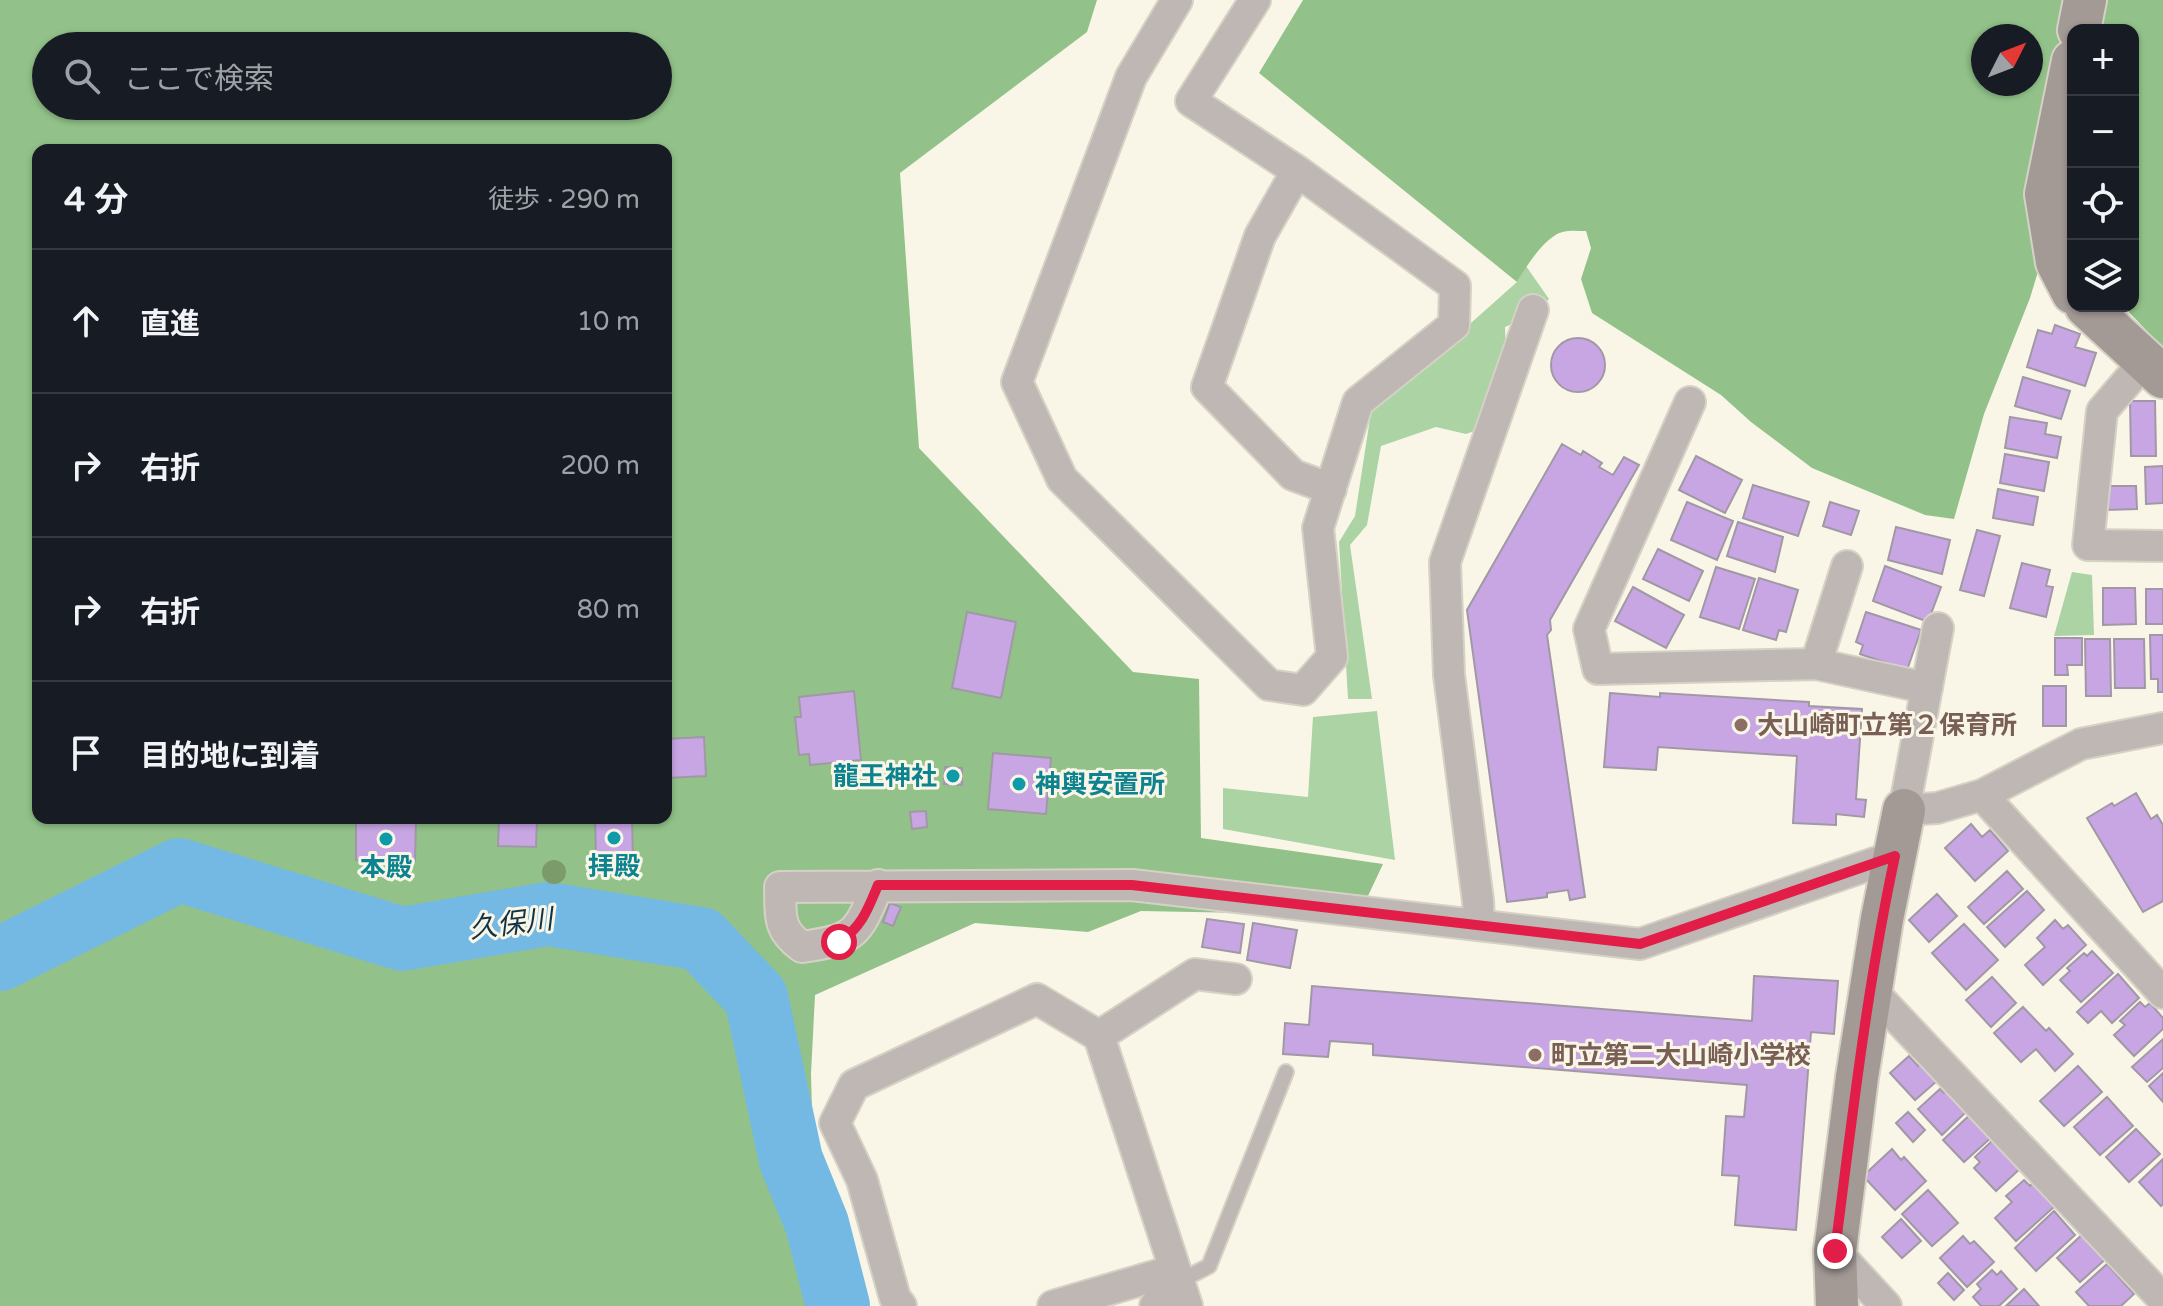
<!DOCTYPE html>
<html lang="ja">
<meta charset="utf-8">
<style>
body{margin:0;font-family:"Varela Round","Noto Sans JP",sans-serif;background:#20242c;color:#f1f3f6}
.controls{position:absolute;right:24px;top:24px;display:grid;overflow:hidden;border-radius:16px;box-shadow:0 2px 6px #0004}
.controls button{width:72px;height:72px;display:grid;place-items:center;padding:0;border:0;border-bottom:2px solid #363941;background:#171b24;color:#f1f3f6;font:40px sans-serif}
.compass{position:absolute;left:1971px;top:24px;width:72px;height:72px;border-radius:50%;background:#171b24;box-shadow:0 2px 6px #0004;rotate:48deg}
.stop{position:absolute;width:24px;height:24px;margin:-18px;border:6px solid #e11d48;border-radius:50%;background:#fff}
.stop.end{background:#e11d48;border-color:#fff;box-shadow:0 2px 8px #0008}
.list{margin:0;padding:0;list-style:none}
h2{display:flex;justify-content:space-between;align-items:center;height:104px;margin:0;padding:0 32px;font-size:34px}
h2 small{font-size:26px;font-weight:400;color:#9ea1a6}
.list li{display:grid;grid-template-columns:52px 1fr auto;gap:24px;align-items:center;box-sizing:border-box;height:144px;padding:0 32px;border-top:2px solid #363941}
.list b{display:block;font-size:30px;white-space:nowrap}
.list em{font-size:26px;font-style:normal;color:#9ea1a6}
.icon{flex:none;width:44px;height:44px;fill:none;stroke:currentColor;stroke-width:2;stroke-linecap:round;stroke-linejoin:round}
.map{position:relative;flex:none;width:2163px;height:1306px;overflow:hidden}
.search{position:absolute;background:#171b24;box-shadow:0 2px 6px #0004;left:32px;top:32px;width:640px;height:88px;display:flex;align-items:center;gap:20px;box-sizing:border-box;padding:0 28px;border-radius:44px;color:#9ea1a6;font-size:30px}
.panel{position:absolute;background:#171b24;box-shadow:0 2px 6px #0004;left:32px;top:144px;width:640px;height:680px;border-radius:16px}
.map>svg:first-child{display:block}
.green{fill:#abd3a3}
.forest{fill:#92c289;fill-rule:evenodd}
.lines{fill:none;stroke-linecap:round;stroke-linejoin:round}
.river{stroke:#73b9e4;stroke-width:64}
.building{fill:#c8a6e4;stroke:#a099a5;stroke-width:2}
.lane-casing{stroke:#d5d2c5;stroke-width:18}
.street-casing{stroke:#d5d2c5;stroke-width:34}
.secondary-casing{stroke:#d5d2c5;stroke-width:46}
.lane{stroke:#beb7b4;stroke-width:14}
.street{stroke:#beb7b4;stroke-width:30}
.secondary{stroke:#a39995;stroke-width:42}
.tree{fill:#7b9c6a}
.route{stroke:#e11d48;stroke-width:10}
.education-dot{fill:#8d6e63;stroke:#f9f6e7;stroke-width:3}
.culture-dot{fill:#0f9aa8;stroke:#f9f6e7;stroke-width:3}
.labels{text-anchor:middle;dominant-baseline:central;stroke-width:6;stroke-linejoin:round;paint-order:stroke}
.education-label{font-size:26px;font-weight:bold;fill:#785e54;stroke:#f9f6e7;text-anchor:start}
.culture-label{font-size:26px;font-weight:bold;fill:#0d838f;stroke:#f9f6e7}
.water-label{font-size:28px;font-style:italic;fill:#123244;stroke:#f9f6e7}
</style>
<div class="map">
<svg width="2163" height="1306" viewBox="0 0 2163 1306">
<rect width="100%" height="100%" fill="#f9f6e7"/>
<path class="green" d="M1526 266 1549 299 1533 315 1505 327 1506 357 1483 428 1466 434 1436 427 1381 446 1367 525 1350 545 1372 699H1348L1339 542 1355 516 1371 412 1517 282Z
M2072 572 2092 575 2094 635 2054 636Z
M1377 711 1395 860 1223 829V788L1308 797 1313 717Z"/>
<path class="forest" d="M0 0H1097L1087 32 900 173 919 448 1133 672 1199 679 1201 838 1383 864 1359 915 1141 911 1088 932 975 923 815 995 811 1074 816 1256 809 1306H0ZM46 46H658V106H46ZM38 150H666V818H38Z
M1303 0H2163V348L2123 306H2133V30H2073V260L2047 242 2030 298 1984 414 1954 519 1925 515 1812 468 1751 422 1721 395 1592 313 1581 279 1591 248 1586 231C1576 231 1563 229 1554 236 1539 246 1526 267 1517 282L1259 73ZM1983 36H2031V84H1983Z"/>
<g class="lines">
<path class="river" d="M0 959 179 870 402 939 548 914 701 939 756 997 791 1160 817 1224 838 1306"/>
</g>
<path class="building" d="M2055 325 2080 334 2075 347 2096 353 2085 386 2027 367 2038 330 2052 334Z
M1551 365a27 27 0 1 1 54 0a27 27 0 1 1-54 0Z
M2023 377 2070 391 2061 419 2015 406Z
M2130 401H2155L2156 456H2131Z
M2010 417 2047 423 2045 434 2061 437 2057 458 2005 448Z
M1562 444 1581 455 1583 451 1602 463 1599 467 1613 475 1624 457 1639 465 1550 620 1551 630 1547 635 1585 897 1570 900 1568 890 1547 893V897L1507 902 1467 610Z
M2005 454 2049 462 2044 491 2000 483Z
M1696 456 1742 480 1725 513 1679 490Z
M2163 466V503L2146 504 2145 467Z
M1753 485 1809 502 1798 536 1743 518Z
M2105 486H2136L2137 509 2106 510Z
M1998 489 2038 497 2033 525 1993 518Z
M1687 502 1733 521 1717 560 1671 540Z
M1830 502 1859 511 1851 535 1823 526Z
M1738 522 1783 537 1775 572 1727 556Z
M1896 527 1950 540 1942 574 1888 560Z
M1977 530 2000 536 1984 596 1960 590Z
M1658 549 1703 571 1689 601 1643 579Z
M2022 563 2050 570 2046 586 2053 587 2046 617 2010 608Z
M1885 566 1941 587 1928 622 1873 601Z
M1716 567 1755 579 1739 629 1700 617Z
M1759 578 1798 590 1786 632 1779 630 1776 640 1743 630Z
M1633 587 1684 615 1666 648 1615 621Z
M2103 588H2135L2136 624 2103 625Z
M2146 589H2163V624H2146Z
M967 612 1016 622 1001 698 952 688Z
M1866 612 1921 630 1907 670 1860 654 1863 645 1856 642Z
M2150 635H2163V692H2158V679H2151Z
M2055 638H2082V665H2067L2068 675H2055Z
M2085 639H2110L2111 696H2086Z
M2114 639H2144L2145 688H2115Z
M2043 686H2066V726H2043Z
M854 691 861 760 810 765 809 754 799 755 795 717H801L799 697Z
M1610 693 1660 697V693L1809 702V706L1862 709 1856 799 1866 800 1864 817 1836 814V825L1793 823 1797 756 1658 747 1656 770 1604 767Z
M704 737 706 776 666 778V739Z
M993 753 1051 758 1046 814 988 809Z
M945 767 962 768V785L944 784Z
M2136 793 2151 819 2157 815 2163 825V901L2143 912 2087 818 2112 803 2114 806Z
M926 811 927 827 912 829 910 812Z
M356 818H416L415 861 356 860Z
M499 818H537L536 847 498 846Z
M595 818H632L633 859 596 858Z
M1971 824 1982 837 1990 830 2008 851 1975 881 1945 848Z
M2007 871 2023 889 1984 924 1968 907Z
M2027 891 2044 910 2005 947 1987 927Z
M1937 894 1957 916 1929 942 1909 920Z
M890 903 901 907 893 926 883 922Z
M1207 919 1244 924 1240 953 1202 947Z
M2055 920 2063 929 2068 925 2086 945 2043 985 2025 965 2045 947 2037 938Z
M1253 923 1297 930 1290 968 1247 960Z
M1964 924 1998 960 1966 990 1932 953Z
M2092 951 2113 973 2081 1002 2060 980 2070 971 2067 968 2084 953 2087 956Z
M2118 974 2139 998 2112 1023 2101 1011 2088 1023 2077 1012Z
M1754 976 1838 981 1834 1034 1811 1032 1796 1230 1735 1225 1739 1176 1722 1175 1726 1116 1744 1117 1747 1085 1373 1055V1044L1330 1041 1328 1057 1283 1054 1285 1023 1309 1025 1312 986 1752 1021Z
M1992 977 2016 1003 1991 1027 1966 1000Z
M2140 1002 2145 1007 2150 1003 2163 1018V1029L2134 1056 2114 1035 2125 1025 2120 1021Z
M2023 1007 2046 1031 2049 1028 2073 1054 2055 1071 2036 1049 2021 1062 1994 1033Z
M2163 1039V1068L2147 1082 2132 1067Z
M1909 1056 1918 1066 1920 1064 1937 1081 1915 1100 1890 1073Z
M2078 1066 2102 1092 2064 1126 2040 1101Z
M2163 1073V1102L2149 1086Z
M1940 1089 1944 1093 1948 1090 1967 1111 1942 1135 1918 1109Z
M2107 1097 2133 1126 2100 1155 2074 1127Z
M1908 1112 1925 1130 1913 1142 1896 1123Z
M1973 1112 1994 1135 1964 1162 1943 1140Z
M2136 1129 2160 1154 2129 1182 2106 1157Z
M1995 1138 2024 1165 1996 1191 1974 1168 1980 1162 1975 1157Z
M1892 1149 1901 1160 1904 1157 1926 1181 1895 1210 1863 1176Z
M2163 1159V1204L2161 1206 2139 1182Z
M2024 1180 2030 1186 2033 1182 2055 1206 2016 1241 1995 1218 2012 1202 2006 1196Z
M1928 1190 1958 1223 1932 1246 1902 1214Z
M2054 1211 2075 1235 2036 1271 2015 1248Z
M1901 1219 1921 1241 1902 1258 1882 1237Z
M2086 1231 2109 1256 2080 1282 2057 1258Z
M1963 1236 1970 1244 1974 1241 1994 1262 1967 1287 1940 1258Z
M2107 1264 2134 1294 2121 1306H2089L2076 1292Z
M1992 1270 1997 1275 2001 1271 2017 1289 1999 1306H1981L1973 1297 1981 1289 1977 1284Z
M1948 1273 1964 1290 1954 1300 1938 1283Z
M2024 1289 2039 1306H2006Z"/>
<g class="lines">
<defs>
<path id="lane" d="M1178 1282 1209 1266 1286 1072"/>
<path id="street" d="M1177 0 1131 77 1017 382 1062 479 1269 685 1303 690 1332 657 1318 528 1358 402 1454 325 1455 286 1297 171 1191 101 1255 0
M1297 171 1260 236 1207 387 1293 475 1331 489
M2145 361 2102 411 2088 545 2163 546
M1690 402 1589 629 1598 669 1816 664 1927 688
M1938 628 1904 810 1937 808 1982 795 2081 744 2163 728
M1816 664 1847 566
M1982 795 2163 993
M878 885C857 934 857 939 802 947 777 929 781 916 780 887L1132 885 1640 944 1895 856
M1479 925 1478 901 1449 675 1445 562 1533 310
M1871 990 2163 1299
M1099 1036 1195 974 1236 979
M1835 1251 1886 1306
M901 1306 895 1298 862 1180 835 1123 854 1085 1037 999 1099 1036 1187 1306
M1053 1306 1175 1270
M1155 1306 1184 1297"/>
<path id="secondary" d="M2079 30 2085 0
M2073 61 2046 194 2057 262 2073 293
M2086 306 2163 377
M1837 1306 1835 1251 1857 1077 1882 919 1904 810"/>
</defs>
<use href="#lane" class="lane-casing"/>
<use href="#street" class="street-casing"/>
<use href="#secondary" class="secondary-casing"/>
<use href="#lane" class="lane"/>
<use href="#street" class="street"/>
<use href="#secondary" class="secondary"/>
</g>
<circle class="tree" cx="554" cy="872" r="12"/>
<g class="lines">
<path class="route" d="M839 942C862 927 868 909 878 885H1132L1640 944 1895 856C1867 986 1852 1119 1835 1251"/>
</g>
<g class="education-dot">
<circle cx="1741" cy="725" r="8"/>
<circle cx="1535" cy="1055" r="8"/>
</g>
<g class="culture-dot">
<circle cx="953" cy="776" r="8"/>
<circle cx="1019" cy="784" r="8"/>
<circle cx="614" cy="838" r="8"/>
<circle cx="386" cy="839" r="8"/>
</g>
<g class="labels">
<g class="education-label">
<text x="1757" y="725">大山崎町立第２保育所</text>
<text x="1551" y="1055">町立第二大山崎小学校</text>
</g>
<g class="culture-label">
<text x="937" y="776" text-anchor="end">龍王神社</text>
<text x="1035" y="784" text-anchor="start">神輿安置所</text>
<text x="614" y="866">拝殿</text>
<text x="386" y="867">本殿</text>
</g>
<g class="water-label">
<text transform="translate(511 924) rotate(-7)">久保川</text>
</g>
</g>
</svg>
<div class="controls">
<button>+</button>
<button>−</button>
<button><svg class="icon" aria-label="locate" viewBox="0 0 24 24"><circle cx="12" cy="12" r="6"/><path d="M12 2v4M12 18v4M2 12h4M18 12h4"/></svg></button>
<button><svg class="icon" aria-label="layers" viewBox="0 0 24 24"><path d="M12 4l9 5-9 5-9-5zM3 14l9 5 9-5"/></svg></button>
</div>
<svg class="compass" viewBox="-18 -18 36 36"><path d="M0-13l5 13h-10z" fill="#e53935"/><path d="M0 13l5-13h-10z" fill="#9ea1a6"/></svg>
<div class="stop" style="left:839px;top:942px"></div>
<div class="stop end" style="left:1835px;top:1251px"></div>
<div class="search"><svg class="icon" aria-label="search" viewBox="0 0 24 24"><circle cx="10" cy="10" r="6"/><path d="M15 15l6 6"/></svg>ここで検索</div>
<section class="panel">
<h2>4 分<small>徒歩 · 290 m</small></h2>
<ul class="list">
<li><svg class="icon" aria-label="ahead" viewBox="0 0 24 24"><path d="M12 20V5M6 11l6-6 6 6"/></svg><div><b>直進</b></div><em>10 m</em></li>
<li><svg class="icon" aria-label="right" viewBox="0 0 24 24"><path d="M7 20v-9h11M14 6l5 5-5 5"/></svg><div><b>右折</b></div><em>200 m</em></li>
<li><svg class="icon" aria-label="right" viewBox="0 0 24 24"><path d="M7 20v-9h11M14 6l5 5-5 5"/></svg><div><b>右折</b></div><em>80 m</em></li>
<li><svg class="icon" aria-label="arrive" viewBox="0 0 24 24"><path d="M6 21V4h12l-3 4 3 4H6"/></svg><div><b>目的地に到着</b></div></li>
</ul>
</section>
</div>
